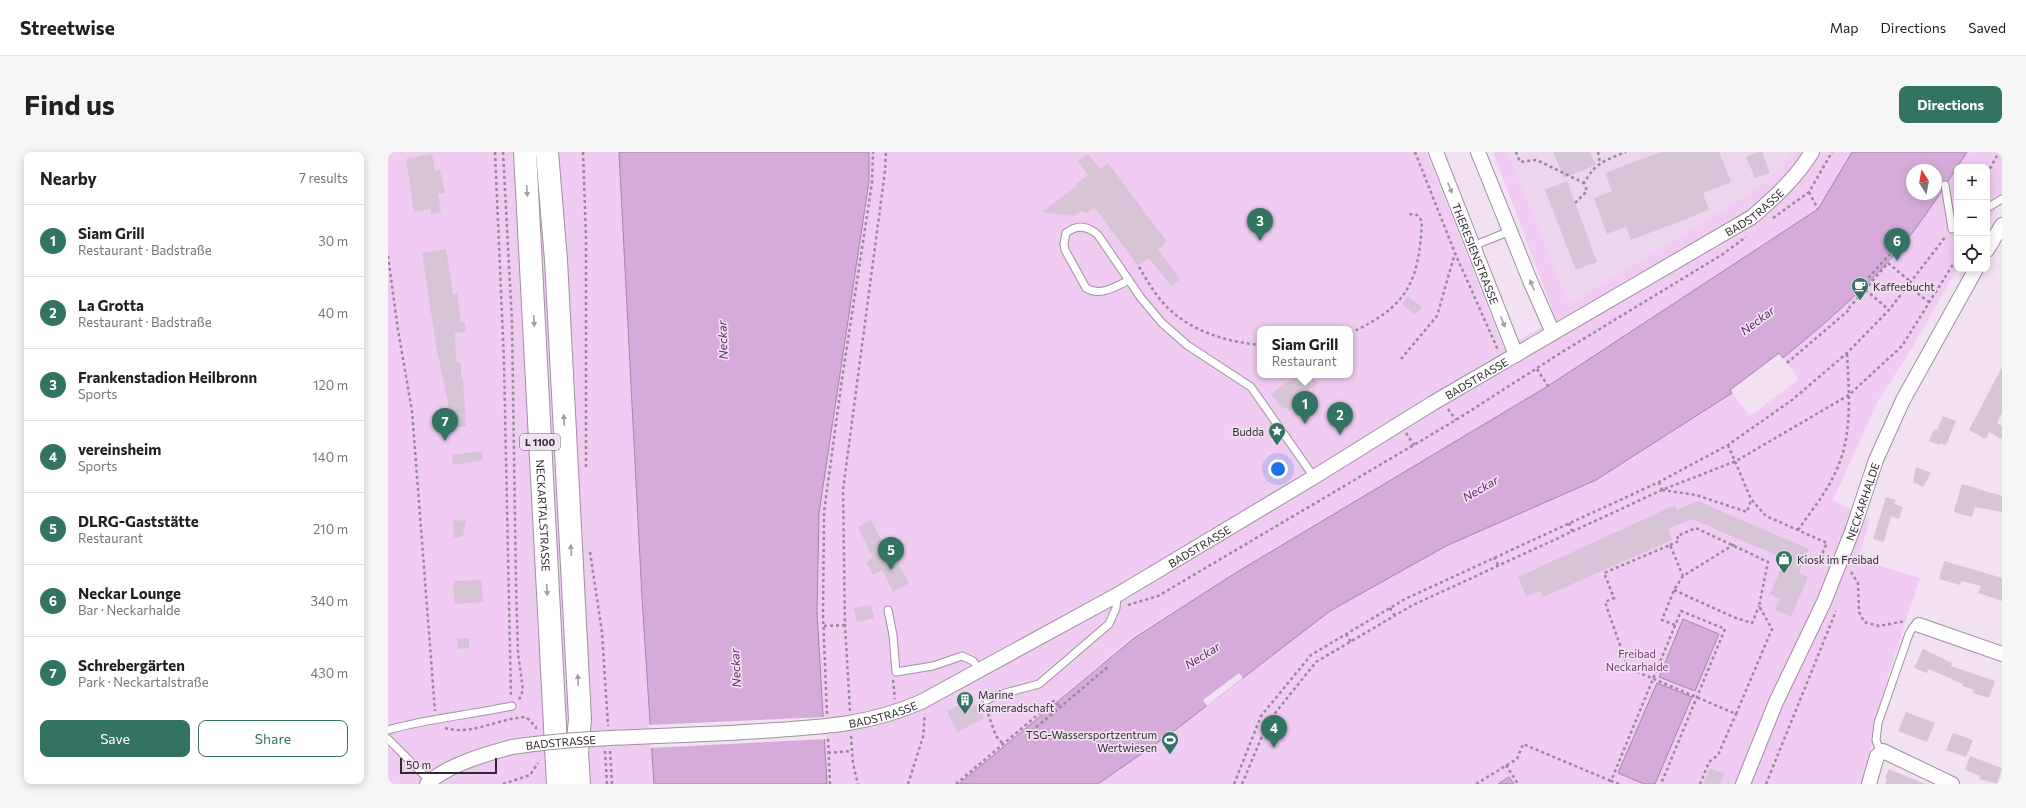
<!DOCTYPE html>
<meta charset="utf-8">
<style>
body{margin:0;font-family:Commissioner,sans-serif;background:#f6f6f6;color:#202124}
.controls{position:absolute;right:12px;top:12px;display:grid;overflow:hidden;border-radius:8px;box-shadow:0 2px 10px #0003}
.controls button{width:36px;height:36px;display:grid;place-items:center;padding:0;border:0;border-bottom:1px solid #e0e0e0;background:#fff;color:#202124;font:20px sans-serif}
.compass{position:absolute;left:1518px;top:12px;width:36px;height:36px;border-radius:50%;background:#fff;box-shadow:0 2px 10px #0003;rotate:349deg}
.scale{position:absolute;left:12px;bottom:10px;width:97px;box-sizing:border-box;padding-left:4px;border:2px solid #312a31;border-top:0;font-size:11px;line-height:14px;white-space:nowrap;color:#312a31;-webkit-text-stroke:3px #f1e1f2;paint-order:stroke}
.you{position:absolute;left:890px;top:317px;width:14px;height:14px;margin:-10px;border:3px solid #fff;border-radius:50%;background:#1a73e8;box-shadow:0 0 0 6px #1a73e833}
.badge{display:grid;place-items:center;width:26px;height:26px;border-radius:50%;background:#327362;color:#fff;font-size:13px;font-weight:700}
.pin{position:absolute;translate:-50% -33px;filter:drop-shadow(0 1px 2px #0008)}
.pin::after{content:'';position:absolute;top:21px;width:14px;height:12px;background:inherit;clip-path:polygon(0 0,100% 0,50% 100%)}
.popup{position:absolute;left:869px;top:174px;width:96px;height:52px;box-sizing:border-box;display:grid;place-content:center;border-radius:8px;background:#fff;filter:drop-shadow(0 1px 3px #0005);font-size:13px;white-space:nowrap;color:#757577}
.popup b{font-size:15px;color:#202124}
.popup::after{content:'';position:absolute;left:50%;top:100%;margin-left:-8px;border:8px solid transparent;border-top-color:#fff}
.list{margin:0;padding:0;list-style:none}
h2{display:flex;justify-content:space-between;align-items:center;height:52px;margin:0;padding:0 16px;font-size:17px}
h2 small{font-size:13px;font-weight:400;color:#757577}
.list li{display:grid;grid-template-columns:26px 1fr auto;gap:12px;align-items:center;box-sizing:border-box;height:72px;padding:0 16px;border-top:1px solid #e0e0e0}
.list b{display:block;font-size:15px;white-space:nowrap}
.list p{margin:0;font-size:13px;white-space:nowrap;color:#757577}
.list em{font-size:13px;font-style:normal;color:#757577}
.actions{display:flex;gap:8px;padding:12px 16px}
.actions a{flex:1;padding:9px 0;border:1px solid #327362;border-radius:8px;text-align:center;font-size:14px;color:#327362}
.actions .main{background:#327362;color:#fff}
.icon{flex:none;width:22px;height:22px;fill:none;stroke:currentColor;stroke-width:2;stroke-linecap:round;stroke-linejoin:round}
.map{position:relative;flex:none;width:1614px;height:632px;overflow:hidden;border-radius:8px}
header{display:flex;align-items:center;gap:24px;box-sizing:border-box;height:56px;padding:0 20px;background:#fff;border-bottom:1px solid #e0e0e0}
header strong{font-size:19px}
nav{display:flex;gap:22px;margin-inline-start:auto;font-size:14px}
.intro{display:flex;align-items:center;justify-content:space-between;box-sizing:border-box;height:96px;padding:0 24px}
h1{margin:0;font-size:28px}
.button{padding:10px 18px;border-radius:8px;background:#327362;color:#fff;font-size:14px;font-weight:700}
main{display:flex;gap:24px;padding:0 24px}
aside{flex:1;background:#fff;border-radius:8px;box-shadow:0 2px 10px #0003}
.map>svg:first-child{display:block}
.built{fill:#ecd6ed}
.green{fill:#f0ccf2;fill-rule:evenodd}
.water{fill:#d5acd9;stroke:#a485a7;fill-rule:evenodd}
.pier{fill:#f1e1f2}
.building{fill:#d5c5d6}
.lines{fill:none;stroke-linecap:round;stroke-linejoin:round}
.lane-casing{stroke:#9f90a0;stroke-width:9}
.street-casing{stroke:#9f90a0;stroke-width:16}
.primary-casing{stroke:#9f90a0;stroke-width:24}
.path{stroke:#968a96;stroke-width:2.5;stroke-dasharray:3 3;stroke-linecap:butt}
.lane{stroke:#fff;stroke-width:7}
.street{stroke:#fff;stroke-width:14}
.primary{stroke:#fff;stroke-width:22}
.street-bridge-casing{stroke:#9f90a0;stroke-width:16;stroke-linecap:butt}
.street-bridge{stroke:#fff;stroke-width:14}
.oneway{fill:#a29fa2}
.labels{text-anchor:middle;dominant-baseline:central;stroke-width:3.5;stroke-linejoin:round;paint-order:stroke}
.shield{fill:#f1e1f2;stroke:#6b616b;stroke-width:1}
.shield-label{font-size:10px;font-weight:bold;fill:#312a31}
.street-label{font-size:11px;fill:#312a31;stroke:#f1e1f2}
.poi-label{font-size:11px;fill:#312a31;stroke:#f1e1f2;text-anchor:start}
.park-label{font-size:11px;fill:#6f3b73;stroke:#f1e1f2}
.water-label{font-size:12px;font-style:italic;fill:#5b2960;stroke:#f1e1f2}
</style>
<header>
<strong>Streetwise</strong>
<nav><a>Map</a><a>Directions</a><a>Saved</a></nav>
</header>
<div class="intro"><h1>Find us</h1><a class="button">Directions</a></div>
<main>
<aside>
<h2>Nearby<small>7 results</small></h2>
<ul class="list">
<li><span class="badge">1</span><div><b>Siam Grill</b><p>Restaurant · Badstraße</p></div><em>30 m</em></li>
<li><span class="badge">2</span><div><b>La Grotta</b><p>Restaurant · Badstraße</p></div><em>40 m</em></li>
<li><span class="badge">3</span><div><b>Frankenstadion Heilbronn</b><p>Sports</p></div><em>120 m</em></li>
<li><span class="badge">4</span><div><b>vereinsheim</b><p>Sports</p></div><em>140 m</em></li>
<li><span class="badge">5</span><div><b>DLRG-Gaststätte</b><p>Restaurant</p></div><em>210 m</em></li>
<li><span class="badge">6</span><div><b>Neckar Lounge</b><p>Bar · Neckarhalde</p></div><em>340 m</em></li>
<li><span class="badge">7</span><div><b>Schrebergärten</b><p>Park · Neckartalstraße</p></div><em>430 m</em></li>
</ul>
<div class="actions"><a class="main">Save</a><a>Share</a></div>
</aside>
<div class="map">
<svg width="1614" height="632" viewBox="0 0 1614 632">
<rect width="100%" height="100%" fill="#f1e1f2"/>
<path class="built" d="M1120 0H1406L1379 29 1354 46 1181 152Z"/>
<path class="green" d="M0 0H231L254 446 266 632H0Z
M481 0H1038L1116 197 1168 167 1105 0H1120L1181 152 1354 46 1379 29 1406 0H1464L1430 57 1160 234 849 420 744 485 634 580 571 632H439L429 460 431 361 481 29ZM872 177H962V223H872Z
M1579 0H1614V44L1599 73V15H1569V117L1524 196 1490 249 1445 348 1482 367 1470 407 1532 426 1500 524 1474 632H710L782 582 942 459 1058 394 1208 328 1344 241 1362 264 1411 227 1395 206C1435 173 1473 141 1507 102 1534 71 1556 35 1579 0Z"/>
<path class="water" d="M231 0H481V29L431 361 429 460 439 632H266L254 446Z
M1464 0H1579C1556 35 1534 71 1507 102 1473 141 1435 173 1395 206L1391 201 1342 238 1344 241 1208 328 1058 394 942 459 782 582 710 632H571L746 486 849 420 1160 234 1430 57ZM1524 18H1548V42H1524Z
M1295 467 1331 482 1307 539 1271 525Z
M1269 531 1304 545 1267 632H1256L1230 621Z
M1121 625 1126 632H1110Z"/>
<path class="pier" d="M851 521 855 526 819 554 815 548Z
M437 565 438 587 262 596 260 573Z"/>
<path class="building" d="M1165 0H1202L1208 13 1176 26Z
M1273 0H1331L1343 30 1315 41 1321 58 1243 88 1238 75 1219 82 1206 46 1224 39 1217 21Z
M1371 0H1374L1382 21 1367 26 1358 5Z
M44 2 47 19 52 18 57 41 50 42 53 60 43 62 42 57 26 60 18 7Z
M700 2 712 17 720 11 779 90 770 97 792 127 783 134 761 106 750 114 706 55 699 61 693 59 686 64 654 60 689 34 688 32 700 23 690 9Z
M1179 29 1209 110 1188 118 1157 38Z
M58 97 65 142 69 141 73 171 77 170 78 180 67 181 68 210 73 211V225H75L78 274 62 276 60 251 48 193 34 101Z
M1020 144 1034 155 1027 163 1014 152Z
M1614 215V261L1609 271 1614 274V287L1601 280 1598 287 1581 278Z
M909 223H923L930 232 915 242 918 245 901 259 898 255 895 257 883 242Z
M1555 264 1568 269 1558 293 1553 291 1552 293 1541 289 1546 277 1549 278Z
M94 299 95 308 65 313 64 303Z
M1528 315 1543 321 1535 335 1525 330Z
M1574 332 1614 344V360L1587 355 1584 365 1568 361 1566 358Z
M1498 345 1508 348 1506 352 1515 355 1511 367 1503 364 1496 390 1485 387Z
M1310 349 1421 397 1411 421 1420 425 1403 465 1387 458 1392 447 1382 442 1397 407 1304 367 1280 377 1284 388 1155 445 1153 439 1138 444 1130 425 1287 353 1289 358Z
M78 368 75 384 66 386 65 369Z
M483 368 502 404 505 402 521 431 505 440 494 418 485 423 478 410 485 406 470 375Z
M1556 409 1614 426V449L1590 441 1593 434 1573 429 1572 433 1551 427Z
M93 428 95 450 67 452 65 429Z
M483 453 486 466 469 470 466 456Z
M81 486V496L70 497 69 487Z
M1535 497 1564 511 1563 514 1607 529 1601 546 1585 541 1586 538 1574 534 1575 532 1541 517 1539 521 1526 516Z
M572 552 576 559 588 553 596 566 570 580 559 559Z
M1518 560 1547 571 1539 590 1510 579Z
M1565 581 1585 588 1578 605 1558 598Z
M1582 604 1614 616 1609 632 1591 627 1592 624 1577 618Z
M1322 616 1336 622 1332 632H1315Z
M1501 617 1537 632H1497L1499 627 1497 626Z"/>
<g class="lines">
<defs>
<path id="lane" d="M1557 33 1564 77 1569 74
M1599 56 1614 47
M1085 94 1122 79
M741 128C727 135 712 145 698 136L677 98 676 92 678 81C689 72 700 74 710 83L753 146 774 171 799 193 863 235 926 325
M500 458 505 483 508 520 545 514 574 504 585 509 591 517
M599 548 606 544 651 532 721 472 728 456 729 443
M0 578C41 566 83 563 124 554
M0 587 42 629
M1492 600 1488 588 1490 571 1521 482 1525 475 1531 473"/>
<g id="street">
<path id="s1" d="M1048 0 1128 203"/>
<path d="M1090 0 1143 131 1165 181"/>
<path d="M1599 98 1614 73"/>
<path d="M1531 473 1614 502"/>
<path id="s2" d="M533 550 729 443 926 325 1045 251 1364 65C1387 45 1408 26 1424 0"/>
<path d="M39 632C59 613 98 602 124 595"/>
<path id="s3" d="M1355 632 1388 550 1436 450 1465 377 1488 308 1515 248 1588 117"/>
<path d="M1481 632 1489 604 1495 599 1564 632"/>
</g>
<g id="primary">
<path id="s4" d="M137 0 170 632"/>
<path d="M159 0 168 108 192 567 189 601 191 632"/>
</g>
</defs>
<use href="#lane" class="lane-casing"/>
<use href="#street" class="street-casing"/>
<use href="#primary" class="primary-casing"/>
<path class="path" d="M107 0 116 210 123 546
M115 0 124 170 128 433 130 501 135 538 131 548
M195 0 198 86V315
M1027 0 1067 101 1110 198
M1128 0 1132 10 1148 8 1153 10 1196 31
M1210 0 1212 11
M1599 22 1611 0
M1421 40 1430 57
M1187 51 1199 39 1196 31C1208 10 1216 9 1238 0
M1385 66 1421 40 1444 0
M0 104 10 178 24 259 47 559
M751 115C760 130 769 146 782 158 806 180 840 190 872 193
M1473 134 1501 158
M1520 134 1541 150
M1468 139 1502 102
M962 181C1019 155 1031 131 1034 69L1029 63 1021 62
M1013 207 1049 164 1067 101
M1399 211 1461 158 1460 157 1500 111 1523 130
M1149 217 1160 234
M1060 257 1068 268
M1018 281 1026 293
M1340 293 1363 347 1378 364 1439 391 1433 404 1440 407
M1271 330 1274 338
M1274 338 1308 343 1359 360 1363 348
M1181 371 1184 379
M1410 378C1423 359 1439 340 1448 319 1465 284 1461 239 1459 201
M1282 393 1291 389 1289 384 1308 376 1380 410 1371 454 1384 477 1348 562 1240 516 1217 450 1226 446 1216 421 1282 393 1295 424
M202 400 214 480 220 574
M1106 405 1110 413
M1463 420 1470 431 1471 460 1476 470 1491 474 1517 469
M1286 438 1345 465 1364 471 1371 454
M740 453 770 444 1068 268 1174 200 1335 102 1358 85
M1002 456 1007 464
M1287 473 1274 468 1286 438 1295 424 1345 393 1347 389
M436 474 457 473
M958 482 963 490
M505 528 507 547
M598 556 608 584 616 593
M462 559 457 473 455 338 497 19 498 0
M439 562 435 463 436 360 454 227 484 31 485 0
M57 576C84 584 111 566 138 565L148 575V580
M639 583 721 514
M463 584 465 612 470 632
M440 587 442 632
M217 599 219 632
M222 599 224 632
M440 601 464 599
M1118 613 1130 632
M115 632 142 623 150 611
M520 632 535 585 537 562
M568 632 666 549 673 555
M846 632 873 564 923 503 1017 447 1271 330 1340 293 1404 248 1459 201 1501 158 1558 84
M854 632 880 570 928 510 1023 454 1274 338 1348 309 1461 243 1514 194 1569 106
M1088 632 1129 607 1135 592 1223 629
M1231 632 1223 629 1293 459 1337 477 1273 632
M1312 632 1321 610 1330 603 1348 562
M1378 632 1448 459"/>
<use href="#lane" class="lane"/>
<use href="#street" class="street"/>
<use href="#primary" class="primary"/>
<defs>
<g id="street-bridge">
<path id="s5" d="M124 595C206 583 290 585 373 579 431 575 478 574 533 550"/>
</g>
</defs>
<use href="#street-bridge" class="street-bridge-casing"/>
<use href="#street-bridge" class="street-bridge"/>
</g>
<defs><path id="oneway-solid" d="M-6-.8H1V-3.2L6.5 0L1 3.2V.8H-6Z"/></defs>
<g class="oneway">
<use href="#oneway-solid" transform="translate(1062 36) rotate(68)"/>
<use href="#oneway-solid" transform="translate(139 39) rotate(87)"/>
<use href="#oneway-solid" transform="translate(1144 133) rotate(-113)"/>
<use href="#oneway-solid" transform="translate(146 169) rotate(87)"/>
<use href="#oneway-solid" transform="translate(1115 170) rotate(68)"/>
<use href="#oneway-solid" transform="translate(176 268) rotate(-93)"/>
<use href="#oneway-solid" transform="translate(183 398) rotate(-93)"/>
<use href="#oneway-solid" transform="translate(159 438) rotate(87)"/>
<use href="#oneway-solid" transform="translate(190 528) rotate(-93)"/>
</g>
<defs>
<symbol id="cafe-pin" viewBox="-11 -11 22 30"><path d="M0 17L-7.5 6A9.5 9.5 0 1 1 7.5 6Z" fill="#327362" stroke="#f1e1f2"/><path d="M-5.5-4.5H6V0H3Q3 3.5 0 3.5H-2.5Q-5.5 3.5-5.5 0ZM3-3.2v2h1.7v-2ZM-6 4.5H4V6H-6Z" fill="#fff"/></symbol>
<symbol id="sight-pin" viewBox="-11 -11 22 30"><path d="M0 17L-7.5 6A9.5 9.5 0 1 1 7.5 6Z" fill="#327362" stroke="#f1e1f2"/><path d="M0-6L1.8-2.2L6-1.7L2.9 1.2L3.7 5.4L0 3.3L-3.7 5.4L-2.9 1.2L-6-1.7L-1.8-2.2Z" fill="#fff"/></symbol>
<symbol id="shop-pin" viewBox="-11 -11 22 30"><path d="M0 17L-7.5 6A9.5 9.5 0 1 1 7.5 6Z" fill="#327362" stroke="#f1e1f2"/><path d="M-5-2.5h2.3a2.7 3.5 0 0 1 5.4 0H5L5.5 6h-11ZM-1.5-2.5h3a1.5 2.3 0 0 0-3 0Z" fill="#fff"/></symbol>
<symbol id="building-pin" viewBox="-11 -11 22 30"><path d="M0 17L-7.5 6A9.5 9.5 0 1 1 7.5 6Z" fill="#327362" stroke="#f1e1f2"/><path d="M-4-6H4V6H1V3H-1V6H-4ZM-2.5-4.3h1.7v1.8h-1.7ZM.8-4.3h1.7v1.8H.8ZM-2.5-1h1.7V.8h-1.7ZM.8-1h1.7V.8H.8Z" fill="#fff"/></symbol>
<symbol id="stadium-pin" viewBox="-11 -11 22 30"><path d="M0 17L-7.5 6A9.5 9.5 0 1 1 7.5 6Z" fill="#327362" stroke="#f1e1f2"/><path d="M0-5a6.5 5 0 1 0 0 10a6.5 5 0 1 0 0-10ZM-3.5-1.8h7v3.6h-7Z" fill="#fff"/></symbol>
</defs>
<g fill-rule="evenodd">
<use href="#cafe-pin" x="1462" y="124" width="20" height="27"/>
<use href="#sight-pin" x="879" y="269" width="20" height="27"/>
<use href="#shop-pin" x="1386" y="397" width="20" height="27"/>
<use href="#building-pin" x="567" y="538" width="20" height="27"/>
<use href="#stadium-pin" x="772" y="578" width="20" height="27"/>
</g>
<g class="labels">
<rect class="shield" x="132" y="282" width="40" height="16" rx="3"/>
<g class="shield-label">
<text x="152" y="290">L 1100</text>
</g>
<g class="street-label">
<text stroke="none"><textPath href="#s2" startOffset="967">BADSTRASSE</textPath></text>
<text stroke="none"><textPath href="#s1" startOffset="109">THERESIENSTRASSE</textPath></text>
<text stroke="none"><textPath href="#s2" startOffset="643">BADSTRASSE</textPath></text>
<text stroke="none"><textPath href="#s3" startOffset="307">NECKARHALDE</textPath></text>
<text stroke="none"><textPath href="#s4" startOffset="364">NECKARTALSTRASSE</textPath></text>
<text stroke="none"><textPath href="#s2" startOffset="319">BADSTRASSE</textPath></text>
<text stroke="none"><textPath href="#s5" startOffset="373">BADSTRASSE</textPath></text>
<text stroke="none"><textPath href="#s5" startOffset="49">BADSTRASSE</textPath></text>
</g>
<g class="poi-label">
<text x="1485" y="134">Kaffeebucht</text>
<text x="876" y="279" text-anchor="end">Budda</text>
<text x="1409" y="407">Kiosk im Freibad</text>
<text x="590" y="542">Marine<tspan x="590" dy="13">Kameradschaft</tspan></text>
<text x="769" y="582" text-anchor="end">TSG-Wassersportzentrum<tspan x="769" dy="13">Wertwiesen</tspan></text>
</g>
<g class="park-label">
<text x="1249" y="501">Freibad<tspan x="1249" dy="13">Neckarhalde</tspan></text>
</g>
<g class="water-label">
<text transform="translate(1369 168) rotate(-37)">Neckar</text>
<text transform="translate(334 188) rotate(-92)">Neckar</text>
<text transform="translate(1092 336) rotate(-30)">Neckar</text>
<text transform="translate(814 503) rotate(-32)">Neckar</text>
<text transform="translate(347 516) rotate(-93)">Neckar</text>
</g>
</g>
</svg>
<div class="controls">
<button>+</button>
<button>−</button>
<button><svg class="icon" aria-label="locate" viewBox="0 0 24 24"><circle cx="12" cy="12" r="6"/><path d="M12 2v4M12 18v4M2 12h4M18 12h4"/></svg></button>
</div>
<svg class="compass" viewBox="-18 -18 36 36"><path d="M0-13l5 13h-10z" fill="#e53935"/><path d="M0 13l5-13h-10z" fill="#757577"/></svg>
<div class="scale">50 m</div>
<div class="you"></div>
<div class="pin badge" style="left:917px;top:272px">1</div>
<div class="popup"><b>Siam Grill</b>Restaurant</div>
<div class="pin badge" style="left:952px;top:283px">2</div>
<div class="pin badge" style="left:872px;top:89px">3</div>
<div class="pin badge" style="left:886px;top:596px">4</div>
<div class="pin badge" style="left:503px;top:418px">5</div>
<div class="pin badge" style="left:1509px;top:109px">6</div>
<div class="pin badge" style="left:57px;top:289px">7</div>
</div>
</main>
